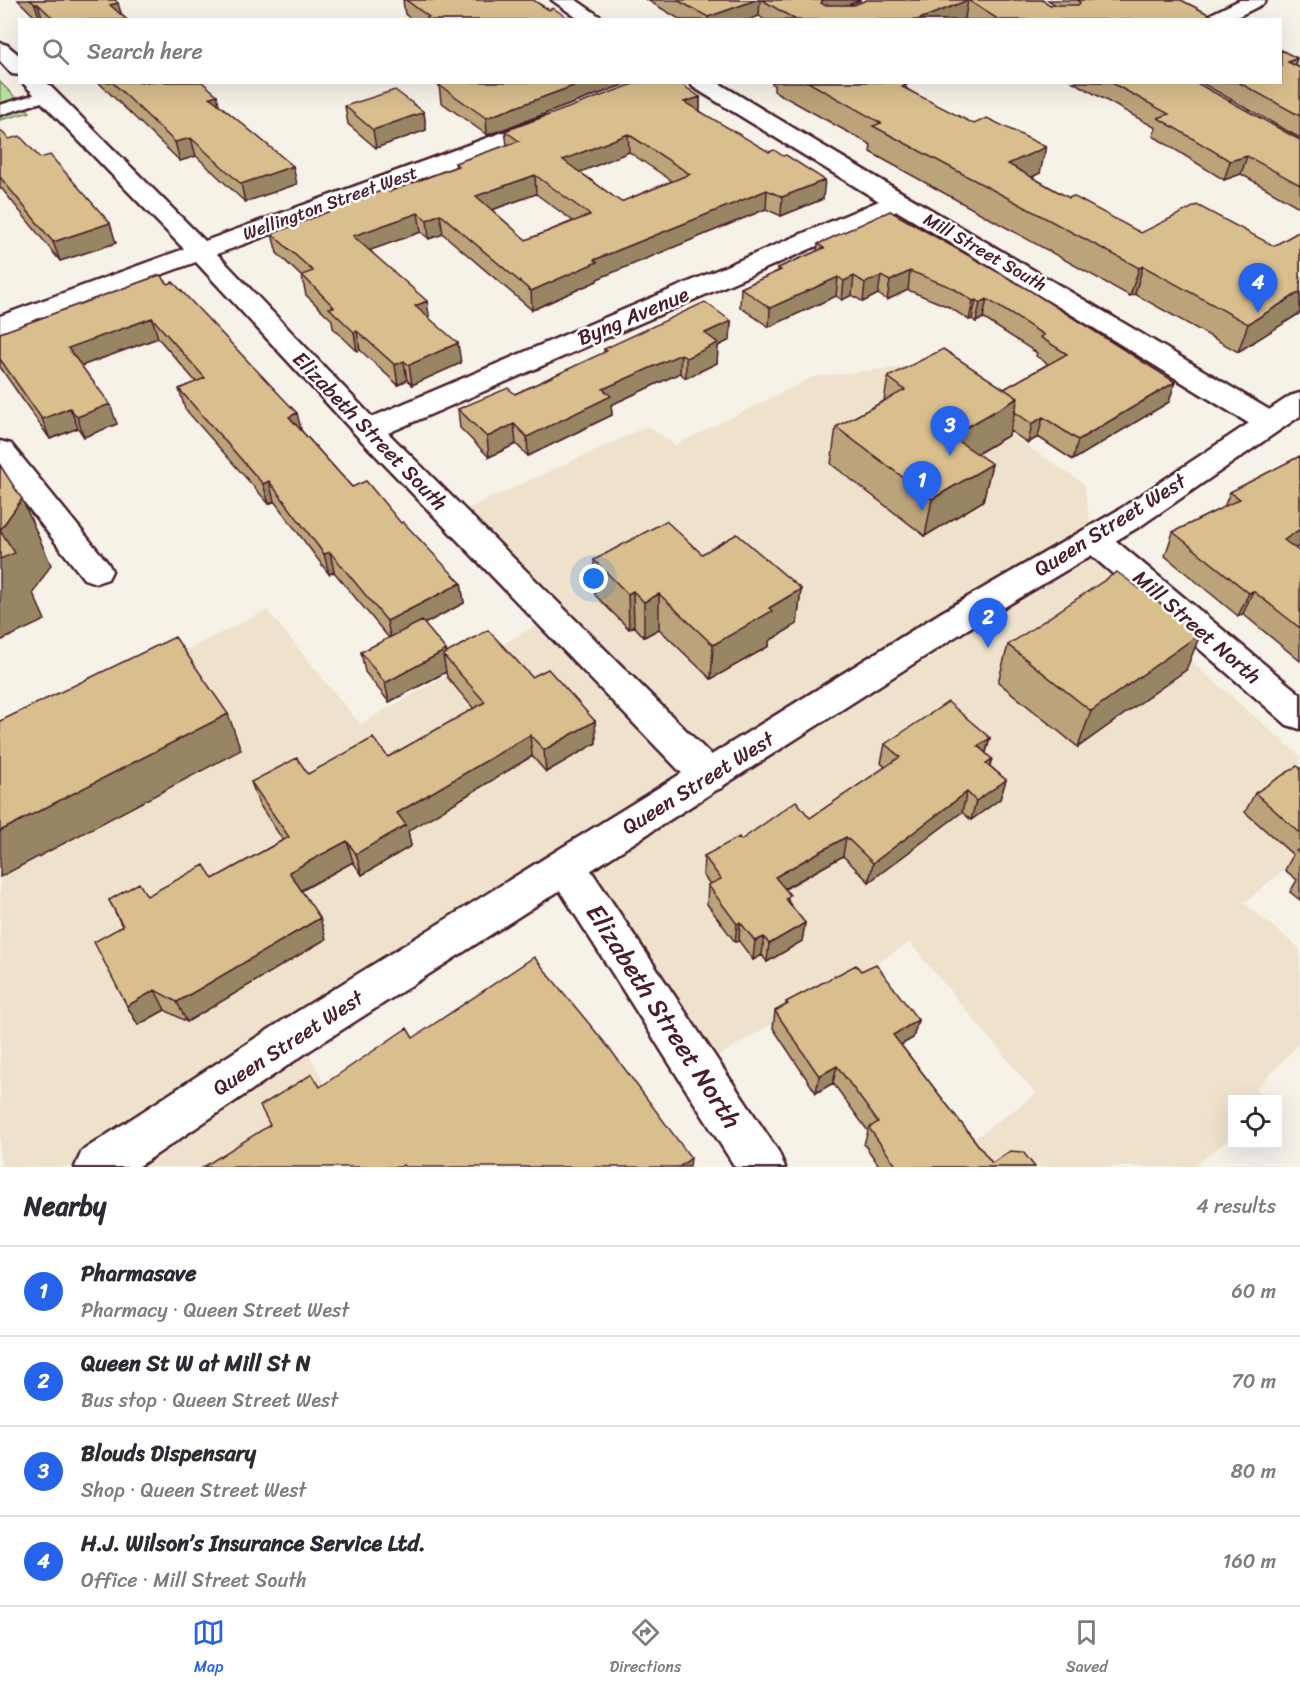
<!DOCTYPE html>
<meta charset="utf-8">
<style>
body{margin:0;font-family:Sriracha,sans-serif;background:#f7f7f7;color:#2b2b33}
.controls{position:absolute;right:18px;bottom:18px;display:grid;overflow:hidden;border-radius:0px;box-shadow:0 6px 24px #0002}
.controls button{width:54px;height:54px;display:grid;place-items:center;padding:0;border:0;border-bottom:2px solid #e1e1e2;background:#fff;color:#2b2b33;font:30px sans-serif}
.you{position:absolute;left:594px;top:579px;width:21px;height:21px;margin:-15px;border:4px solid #fff;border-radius:50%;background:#1a73e8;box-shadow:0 0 0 9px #1a73e833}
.badge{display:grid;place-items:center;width:39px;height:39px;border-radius:50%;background:#2563eb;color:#fff;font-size:20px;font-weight:700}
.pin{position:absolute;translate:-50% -50px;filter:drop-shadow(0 2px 3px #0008)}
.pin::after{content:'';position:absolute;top:32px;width:21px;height:18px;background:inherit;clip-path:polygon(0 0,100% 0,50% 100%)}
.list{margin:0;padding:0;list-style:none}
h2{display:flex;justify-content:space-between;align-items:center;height:78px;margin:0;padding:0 24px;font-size:26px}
h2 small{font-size:20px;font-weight:400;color:#7c7c81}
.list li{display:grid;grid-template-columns:39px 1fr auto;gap:18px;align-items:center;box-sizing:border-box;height:90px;padding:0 24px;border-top:2px solid #e1e1e2}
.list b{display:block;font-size:22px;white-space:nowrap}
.list p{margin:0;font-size:20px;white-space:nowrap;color:#7c7c81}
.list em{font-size:20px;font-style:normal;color:#7c7c81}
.icon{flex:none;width:33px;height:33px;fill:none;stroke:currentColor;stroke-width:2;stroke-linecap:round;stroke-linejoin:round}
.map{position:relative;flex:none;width:1300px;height:1167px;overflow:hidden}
.search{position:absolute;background:#fff;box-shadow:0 6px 24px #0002;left:18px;right:18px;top:18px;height:66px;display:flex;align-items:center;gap:15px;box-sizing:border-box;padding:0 21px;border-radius:0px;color:#7c7c81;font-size:22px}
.sheet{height:438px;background:#fff}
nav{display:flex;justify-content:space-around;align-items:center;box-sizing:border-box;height:84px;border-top:2px solid #e1e1e2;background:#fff;font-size:16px;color:#7c7c81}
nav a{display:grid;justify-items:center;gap:3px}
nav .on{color:#2563eb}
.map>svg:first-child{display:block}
.built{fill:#eee2cd}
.green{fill:#b3e1a0;stroke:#7e8066;stroke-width:1.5}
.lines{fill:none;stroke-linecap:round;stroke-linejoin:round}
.lane-casing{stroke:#4a1f2b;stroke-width:5}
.street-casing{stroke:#4a1f2b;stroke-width:5}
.secondary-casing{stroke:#4a1f2b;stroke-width:5}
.lane{fill:#fff;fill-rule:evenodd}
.street{fill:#fff;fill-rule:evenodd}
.secondary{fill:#fff;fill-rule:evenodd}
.wall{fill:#bba37a;stroke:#4a1f2b;stroke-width:1.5;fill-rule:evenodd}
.shaded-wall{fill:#988563;stroke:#4a1f2b;stroke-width:1.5}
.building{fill:#d9be8e;stroke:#4a1f2b;stroke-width:1.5;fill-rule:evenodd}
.labels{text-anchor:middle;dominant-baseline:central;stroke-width:5;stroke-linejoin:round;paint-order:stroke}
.far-street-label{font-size:18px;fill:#4a1f2b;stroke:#fff}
.street-label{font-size:21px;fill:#4a1f2b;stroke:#fff}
.near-street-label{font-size:26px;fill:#4a1f2b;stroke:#fff}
</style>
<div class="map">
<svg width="1300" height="1167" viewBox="0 0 1300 1167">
<rect width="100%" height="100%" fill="#f7f2e8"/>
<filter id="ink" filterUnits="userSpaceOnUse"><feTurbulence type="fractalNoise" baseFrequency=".0167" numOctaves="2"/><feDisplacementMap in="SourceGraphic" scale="12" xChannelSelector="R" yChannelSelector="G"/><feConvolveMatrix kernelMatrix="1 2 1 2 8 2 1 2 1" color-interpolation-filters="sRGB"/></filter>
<g filter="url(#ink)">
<path class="built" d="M910 366 1084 484 1093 539 1114 594 1300 756V856L1244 903 1300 949V1043L1256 1089 1265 1099 1232 1100V1137L1193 1167H935L1036 1094 910 943 698 1068 566 866 298 1035 370 1167H0V742L267 610 360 724 551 617 451 516 648 426 675 445 813 377Z"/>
<path class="green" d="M0 82 30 112 0 120Z"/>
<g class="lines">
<defs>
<path id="lane" d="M46 91 54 96 51 99 0 115V105Z"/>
<path id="street" d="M552 0H576L605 20H580Z
M1240 0H1266L1263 4 1231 20H1204L1207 16Z
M0 43 7 45 20 56V75L12 74 0 61Z
M22 82H46L205 241 539 119 547 117 555 119 558 124 555 129 217 254 372 417 879 201 693 87 690 82H717C903 195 1092 303 1278 415L1283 422 1278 429 1268 431 1258 429 1076 317 897 211 388 433 722 766 728 777 722 788 709 792 696 788 358 437 196 262 0 333V316L184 249Z
M0 441 11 444 108 563 112 571 108 579 96 583 84 579 0 471Z
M1093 528 1104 531 1300 694V729L1287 725 1082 547 1077 539 1082 531Z
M566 849 580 854 778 1151 785 1167H735L552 878 546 866 552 854Z"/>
<path id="secondary" d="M1300 393V416L1142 525 966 630 312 1049 138 1167H75L82 1151 282 1021 942 612 1120 509 1290 396Z"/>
</defs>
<use href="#lane" class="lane-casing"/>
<use href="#street" class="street-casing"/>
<use href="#secondary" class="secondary-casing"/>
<use href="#lane" class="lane"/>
<use href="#street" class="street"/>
<use href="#secondary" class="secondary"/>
</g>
<path class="wall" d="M18 0H115L122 15 127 20H38Z
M403 0H533L549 10 571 20H412L405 14Z
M647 0H861L848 5H854L867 0H1042L1050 5H1056L1048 0H1181L1220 20H968L965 18 960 20H765L759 16 748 20H681Z
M1297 58 1295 65 1300 68V138L1200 82H1281Z
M98 82H202L219 105 297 184 245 202 196 156 180 161Z
M631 82 487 135 441 102 439 85Z
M772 82H904L907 89 1040 173 1032 177 1069 198 1141 233 1274 246 1300 231V313L1238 352 1135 294 1130 296 870 152 871 145 774 91V85L772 84Z
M1073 82H1195L1298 139 1300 140V205L1297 206 1241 174 1224 180 1153 136 1156 128Z
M700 97V111L823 199 781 216 766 209 597 279V281L532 310 443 234 429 239 421 232 370 250 430 319 461 363 412 385 407 380 398 385 360 350 357 351 333 328 332 320 306 295 302 277 277 253 272 234 456 167 455 163 507 145 505 131ZM629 152 672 181 621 202 580 172ZM536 194 573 221 526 240 492 210Z
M345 106 424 112 426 130 376 148 348 124Z
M0 130 9 139 116 243 60 261 2 189H0Z
M890 211 1175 382 1169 402 1073 460 1038 437 1028 443 1010 431 1009 435 977 454 992 464 983 501 925 536 831 464 836 427 884 401 888 377 1004 389 1048 364 1036 356 1037 353 983 318 976 322 972 319 969 320 949 307 908 290 887 300 878 294 863 302 852 295 842 300 836 296 769 327 740 307 741 288 778 271V268L817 251 818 244Z
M160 275 301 430 352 487 401 523 461 583 464 603 424 624 446 650 447 653 532 677 595 721 596 743 546 772 532 756 408 831 411 846 362 875 353 862 301 891 326 939 187 1022 165 1010 138 1025 127 1006 122 926 109 900 147 896 213 879 283 840 259 804 251 782 308 774 388 757 474 709 447 677 446 672 389 702 365 672 361 652 389 638 334 572 329 574 274 501 269 504 185 409 179 389 196 382 158 338 81 366 117 424 84 437 78 428 50 439 0 367V333Z
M731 321 730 340 718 346 717 363 686 378 680 373 611 405 612 415 528 456 516 444 489 457 460 428 458 409 515 394 604 353V349Z
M1300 456V545L1295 548 1300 552V661L1243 614 1238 616 1165 556 1173 532 1224 507 1230 492Z
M702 554 801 589 797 624 769 641V646L711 679 659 629 644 637 634 626 629 629 595 595 594 560Z
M1008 645 1186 670 1078 747 998 682Z
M990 738 986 753 990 766 1006 780 1000 799 971 820 962 812 869 882 843 856 785 889 789 903 805 923 802 941 767 962 762 955 753 960 739 941 735 942 707 904 708 885 710 884 703 875 704 856 741 840 810 818 885 767 881 763 885 744Z
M1300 768V900L1290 892 1297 880 1285 870 1293 855 1245 812 1255 793Z
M861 971 918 1020 913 1038 901 1045 992 1163 1035 1167H880L864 1144 868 1131 833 1083 816 1093 773 1028 775 1011 786 1005V1002Z"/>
<path class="shaded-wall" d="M756 0H760L759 16 748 20H708V17Z
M823 0H861L824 14 821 3Z
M968 0 965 18 960 20H917Z
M118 3 123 20 110 5Z
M35 4H38L43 20H40Z
M1297 58 1291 76 1288 62Z
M584 82H631L487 135 486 118Z
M217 95 221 113 210 97Z
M700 97V115L684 102Z
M424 112 426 130 376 148 373 130Z
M628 134 629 152 564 179 563 160Z
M191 138 196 156 180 161 175 142Z
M1046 147 1040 173 1003 191 1008 164Z
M1247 156 1241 174 1224 180 1230 161Z
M293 166 297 184 245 202 241 184Z
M535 175 536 194 478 215 476 196Z
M825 180 823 199 781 216 782 197Z
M767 190 766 209 597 279V281L532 310 531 291 594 260Z
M418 213 421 232 357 255 353 236Z
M440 214 443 234 429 239 427 220Z
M110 223 116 243 60 261 53 242Z
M1143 266 1135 294 1130 296 1139 268Z
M910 271 908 290 887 300 890 281Z
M854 276 852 295 842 300 844 281Z
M881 276 878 294 863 302 865 283Z
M838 277 836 296 769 327 770 308Z
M1300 292V313L1238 352 1248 324Z
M987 299 983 318 976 322 980 303Z
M976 300 972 319 969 320 973 301Z
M427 301 430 321 415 306Z
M152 318 158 338 75 368 68 348Z
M731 321 730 340 718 346 717 363 686 378V358L705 333Z
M357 331 360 350 357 351 354 332Z
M458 343 461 363 412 385 409 365Z
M681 354 680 373 611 405 612 415 528 456 527 437 603 389Z
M404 361 407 380 398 385 395 365Z
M1175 382 1169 402 1073 460 1078 440Z
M1018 398 1009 435 944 473 951 436Z
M110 404 117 424 84 437 77 417Z
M70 408 78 428 50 439 42 419Z
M297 413 302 433 289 417Z
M1043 417 1038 437 1028 443 1032 424Z
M514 424 516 444 489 457 487 437Z
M992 464 983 501 925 536 932 499Z
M269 481 274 501 269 504 263 484Z
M22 499 51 565 33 593 45 620 0 641V530Z
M1300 529V545L1274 563 1284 540Z
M330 552 334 572 329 574 324 554Z
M461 583 464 603 391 641 387 621Z
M801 589 797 624 769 641V646L711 679 713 645 769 608Z
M633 591 634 626 629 629 628 594Z
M1253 591 1243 614 1238 616 1249 593Z
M659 594V629L644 637V602Z
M1201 633 1186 670 1078 747 1091 711Z
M446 650 448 660 443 655 446 672 389 702 385 683Z
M228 714 241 750 0 877V831Z
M595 721 596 743 546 772 544 750Z
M530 735 532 756 408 831 411 846 362 875 356 854 397 813Z
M990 738 984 758 978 746Z
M992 759 986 778V763Z
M1006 780 1000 799 971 820 976 801Z
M967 792 962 812 869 882 873 863Z
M846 837 843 856 773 895 775 877Z
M347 841 353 862 296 893 289 872Z
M320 918 326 939 187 1022 177 1002Z
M740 922 739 941 735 942 737 924Z
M805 923 802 941 767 962 769 944Z
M764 937 762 955 753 960 755 941Z
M155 990 165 1010 138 1025 127 1006Z
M918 1020 913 1038 888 1052 893 1035Z
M837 1066 833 1083 816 1093 819 1076Z
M691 1158 690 1167H679Z"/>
<path class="building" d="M30 0H115L118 3 110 5 127 20H55L38 4H35Z
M406 0H533L549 10 553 8 571 20H424L429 17Z
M677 0H756L708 17Z
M762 0H823L821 3 824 5H854L867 0H1042L1050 5H1078L1080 3 1078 0H1181L1220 20H999L968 0 917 20H796Z
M1281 50 1297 58 1288 62 1300 68V116L1238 82H1281Z
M112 82H202L217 95 210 97 293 166 241 184 191 138 175 142Z
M446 82H584L486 118 439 85Z
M639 82H678L700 97 684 102 769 152 774 150 783 156 786 155 825 180 782 197 767 190 594 260 597 262 531 291 440 214 427 220 418 213 353 236 427 301 415 306 458 343 409 365 404 361 395 365 357 331 354 332 329 308 334 307 302 275 313 271 272 234 386 189 389 192 458 166 455 163 519 141 505 131ZM628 134 690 174 621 202 563 160ZM535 175 590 215 526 240 476 196Z
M808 82H904L907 84 902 87 974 124 987 118 1046 147 1008 164 1069 198 1073 196 1141 233 1197 205 1274 246 1300 231V292L1248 324 1143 266 1139 268 873 126 881 123Z
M1110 82H1195L1298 139 1300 140V185L1247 156 1230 161 1158 118 1169 114Z
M395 90 424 112 373 130 345 106Z
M0 130 9 139 20 136 40 158 50 155 110 223 53 242 0 177Z
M890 211 1029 290 1175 382 1078 440 1043 417 1032 424 1015 412 1018 398 1004 389 1067 354 1040 337 1044 335 987 299 980 303 976 300 973 301 953 288 910 271 890 281 881 276 865 283 854 276 844 281 838 277 770 308 741 288 781 270 778 268 824 248 818 244Z
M160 275 168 284 173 282 297 413 289 417 352 487 366 481 401 523 403 522 461 583 387 621 330 552 324 554 269 481 263 484 179 389 205 378 152 318 68 348 110 404 77 417 70 408 42 419 0 359V333Z
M705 302 731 321 705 333 718 343 686 358 681 354 603 389 611 396 527 437 514 424 487 437 458 409 508 388 515 394 607 351 604 349Z
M943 349 1018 398 951 436 992 464 932 499 836 427 905 390 888 377Z
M1300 456V529L1284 540 1300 552V628L1253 591 1249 593 1173 532 1240 499 1230 492Z
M0 465 22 499 0 530 15 553 0 559Z
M666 521 702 554 737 534 801 589 769 608 772 611 713 645 659 594 644 602 633 591 628 594 594 560Z
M1117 572 1201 633 1091 711 1008 645Z
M422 621 446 650 385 683 361 652Z
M488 630 532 677 548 669 595 721 544 750 530 735 397 813 406 825 356 854 347 841 289 872 320 918 177 1002 155 990 127 1006 94 942 123 926 109 900 139 883 147 896 204 865 213 879 289 837 251 782 297 758 308 774 373 738 388 757 485 702 443 655Z
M175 637 228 714 0 831V721Z
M948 702 990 738 978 746 992 759 986 763 1006 780 976 801 967 792 873 863 846 837 775 877 790 895 786 899 805 923 769 944 764 937 755 941 740 922 737 924 708 885 721 879 704 856 739 837 741 840 796 801 810 818 900 757 885 744Z
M1297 766 1300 768V833L1255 793Z
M1300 848V854L1296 851Z
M534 957 610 1049 691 1158 679 1167H405L403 1165 400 1167H203L270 1125 260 1106 312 1074 320 1087 407 1028 413 1038Z
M876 964 918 1020 893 1035 992 1163 1010 1151 1023 1152 1035 1167H897L869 1128 878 1122 837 1066 819 1076 775 1011 788 1004 786 1002 856 965 861 971Z"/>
</g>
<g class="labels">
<g class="far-street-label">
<text transform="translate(330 203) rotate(-20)">Wellington Street West</text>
<text transform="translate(985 252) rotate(30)">Mill Street South</text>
</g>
<g class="street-label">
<text transform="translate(633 316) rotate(-23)">Byng Avenue</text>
<text transform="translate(370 431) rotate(46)">Elizabeth Street South</text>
<text transform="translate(1110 525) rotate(-32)">Queen Street West</text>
<text transform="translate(1197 627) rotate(41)">Mill Street North</text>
<text transform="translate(698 783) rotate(-32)">Queen Street West</text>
<text transform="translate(288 1043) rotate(-33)">Queen Street West</text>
</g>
<g class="near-street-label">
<text transform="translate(664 1016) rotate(57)">Elizabeth Street North</text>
</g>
</g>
</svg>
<div class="controls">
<button><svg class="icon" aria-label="locate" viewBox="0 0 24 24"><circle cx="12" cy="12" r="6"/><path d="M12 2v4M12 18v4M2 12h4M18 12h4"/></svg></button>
</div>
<div class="you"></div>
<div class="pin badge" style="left:922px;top:511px">1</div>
<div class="pin badge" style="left:988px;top:648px">2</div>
<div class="pin badge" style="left:950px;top:456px">3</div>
<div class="pin badge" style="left:1258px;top:313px">4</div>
<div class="search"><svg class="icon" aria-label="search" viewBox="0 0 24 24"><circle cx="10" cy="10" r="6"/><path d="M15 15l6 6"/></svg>Search here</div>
</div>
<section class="sheet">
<h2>Nearby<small>4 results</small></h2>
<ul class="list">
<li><span class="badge">1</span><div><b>Pharmasave</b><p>Pharmacy · Queen Street West</p></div><em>60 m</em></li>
<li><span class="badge">2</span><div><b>Queen St W at Mill St N</b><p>Bus stop · Queen Street West</p></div><em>70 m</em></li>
<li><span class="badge">3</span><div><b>Blouds Dispensary</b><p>Shop · Queen Street West</p></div><em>80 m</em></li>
<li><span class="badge">4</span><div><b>H.J. Wilson’s Insurance Service Ltd.</b><p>Office · Mill Street South</p></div><em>160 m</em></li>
</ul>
</section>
<nav>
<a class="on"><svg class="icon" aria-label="map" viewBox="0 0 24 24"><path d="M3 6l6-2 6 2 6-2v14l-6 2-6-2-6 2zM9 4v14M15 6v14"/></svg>Map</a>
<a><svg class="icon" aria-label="directions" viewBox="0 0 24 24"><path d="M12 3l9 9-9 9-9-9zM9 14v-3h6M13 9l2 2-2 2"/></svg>Directions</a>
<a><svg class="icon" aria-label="saved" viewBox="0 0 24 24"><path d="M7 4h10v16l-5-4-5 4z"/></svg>Saved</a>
</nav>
